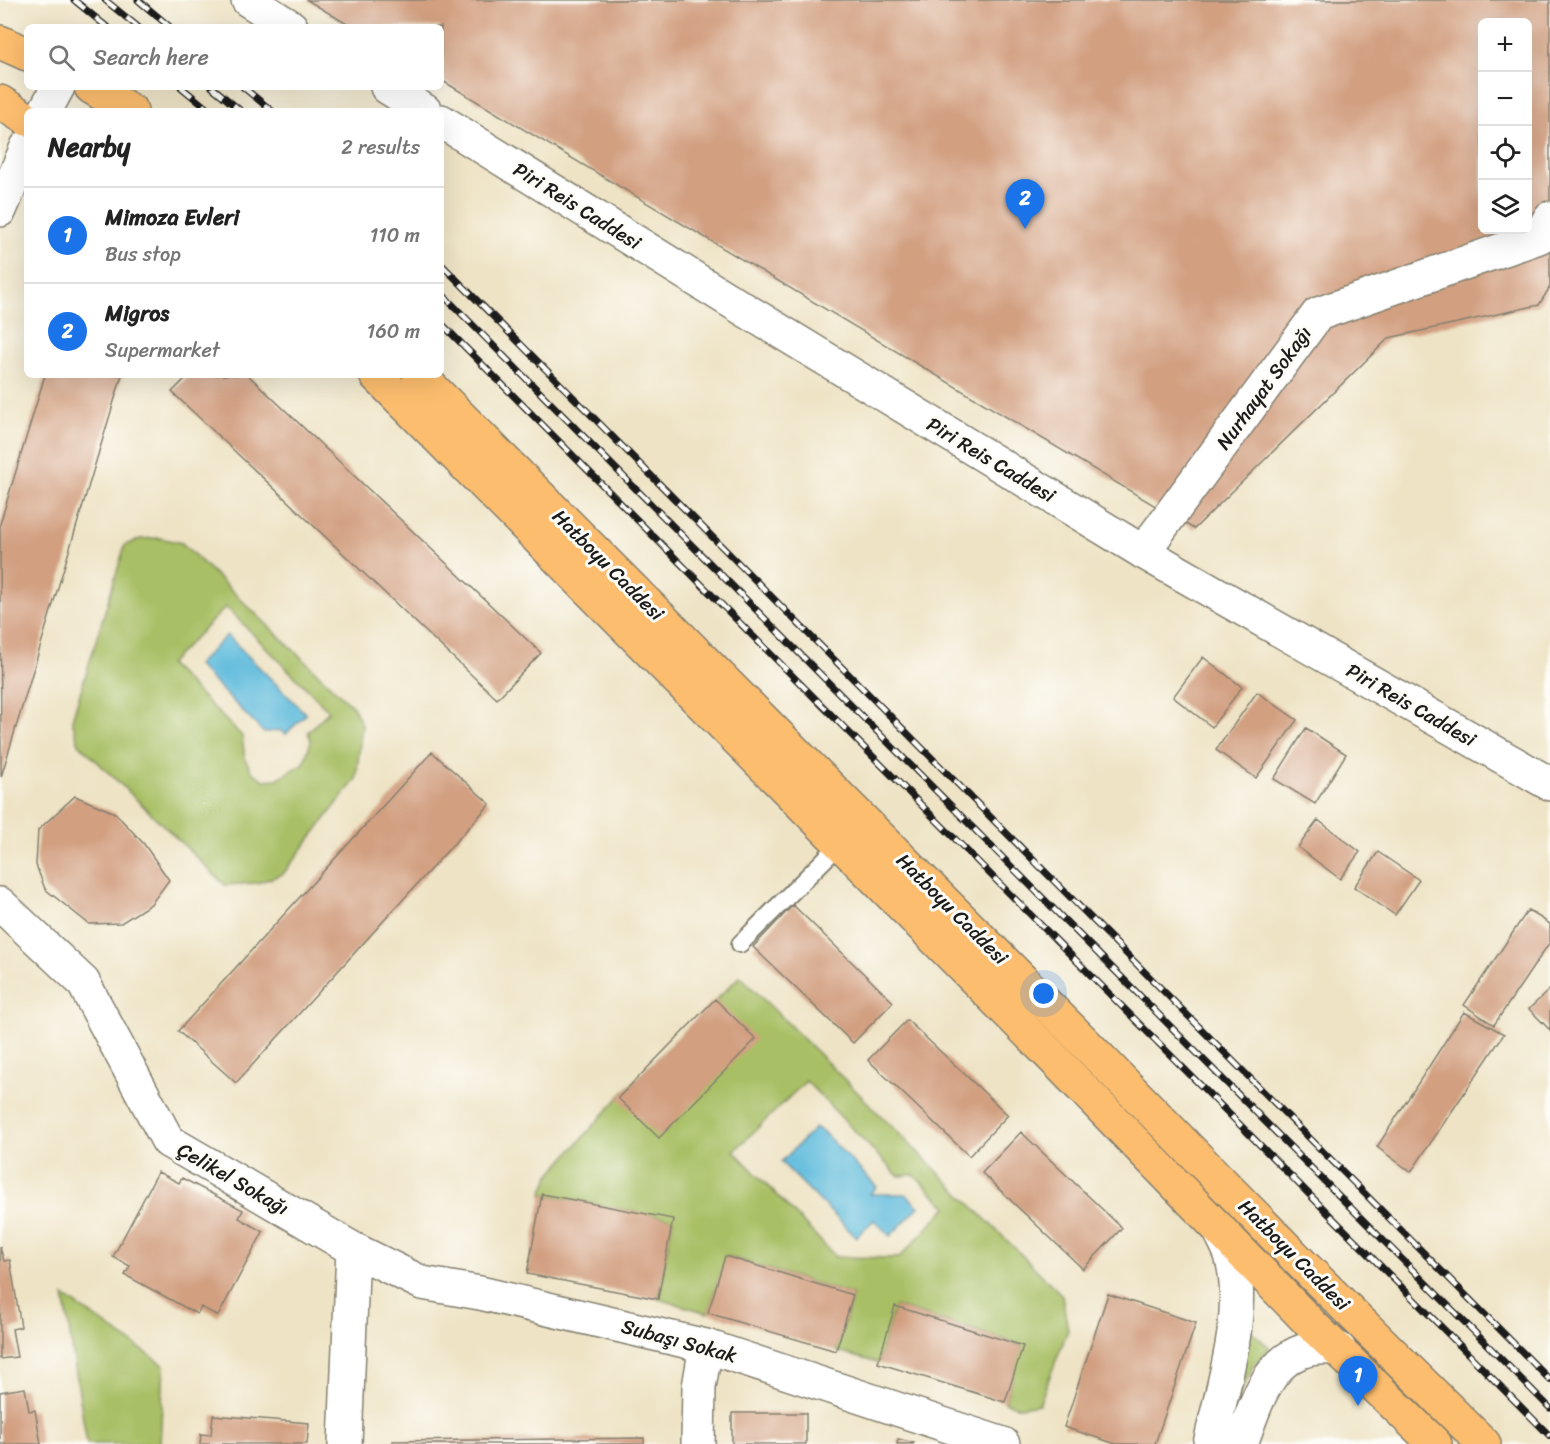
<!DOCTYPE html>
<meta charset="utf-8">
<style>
body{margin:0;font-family:Sriracha,sans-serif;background:#f2f2f2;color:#222}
.controls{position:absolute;right:18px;top:18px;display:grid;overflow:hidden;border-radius:9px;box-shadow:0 6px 24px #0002}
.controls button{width:54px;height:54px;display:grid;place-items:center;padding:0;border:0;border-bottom:2px solid #e0e0e0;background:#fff;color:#222;font:30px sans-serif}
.you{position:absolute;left:1044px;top:994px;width:21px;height:21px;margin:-15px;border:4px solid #fff;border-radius:50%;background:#1a73e8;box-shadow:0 0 0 9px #1a73e833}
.badge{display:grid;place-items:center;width:39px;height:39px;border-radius:50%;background:#1a73e8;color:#fff;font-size:20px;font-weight:700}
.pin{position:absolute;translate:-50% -50px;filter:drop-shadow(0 2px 3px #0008)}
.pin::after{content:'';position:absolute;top:32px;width:21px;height:18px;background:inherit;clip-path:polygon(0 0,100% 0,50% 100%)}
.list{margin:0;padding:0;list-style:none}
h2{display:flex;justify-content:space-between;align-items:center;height:78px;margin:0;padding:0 24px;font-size:26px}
h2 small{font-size:20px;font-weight:400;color:#767676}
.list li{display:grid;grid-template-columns:39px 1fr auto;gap:18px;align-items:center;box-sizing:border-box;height:96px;padding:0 24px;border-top:2px solid #e0e0e0}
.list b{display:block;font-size:22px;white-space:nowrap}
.list p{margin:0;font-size:20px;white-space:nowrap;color:#767676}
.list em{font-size:20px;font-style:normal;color:#767676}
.icon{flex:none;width:33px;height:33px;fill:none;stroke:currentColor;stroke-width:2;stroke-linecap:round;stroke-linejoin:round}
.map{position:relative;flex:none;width:1550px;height:1444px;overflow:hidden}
.search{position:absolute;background:#fff;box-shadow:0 6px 24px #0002;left:24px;top:24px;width:420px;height:66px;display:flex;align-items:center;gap:15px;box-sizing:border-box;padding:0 21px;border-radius:9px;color:#767676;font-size:22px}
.panel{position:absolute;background:#fff;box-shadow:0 6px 24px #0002;left:24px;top:108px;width:420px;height:270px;border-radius:9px}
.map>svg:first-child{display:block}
.green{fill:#a8bf65;stroke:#626e40;stroke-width:1.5;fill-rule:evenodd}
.water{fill:#5ebbdc;stroke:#3d6c7c;stroke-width:1.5}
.building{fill:#d29f80;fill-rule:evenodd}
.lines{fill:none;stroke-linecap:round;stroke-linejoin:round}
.service-casing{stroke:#858070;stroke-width:20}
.minor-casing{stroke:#858070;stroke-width:36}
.tertiary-casing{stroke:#858070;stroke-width:36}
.primary-casing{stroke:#858070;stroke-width:36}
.service{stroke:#fff;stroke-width:16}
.minor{stroke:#fff;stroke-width:33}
.tertiary{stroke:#fff;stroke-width:33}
.primary{stroke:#fcbd6e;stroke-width:33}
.rail-casing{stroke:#1c1c1c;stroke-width:7}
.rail{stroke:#fdfcf7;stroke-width:4.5;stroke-dasharray:14;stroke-linecap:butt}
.labels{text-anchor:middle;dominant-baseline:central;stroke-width:6;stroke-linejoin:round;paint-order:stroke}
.street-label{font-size:20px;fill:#1c1c1c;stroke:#fdfcf7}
</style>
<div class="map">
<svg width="1550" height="1444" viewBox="0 0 1550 1444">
<rect width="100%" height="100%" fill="#fdfcf7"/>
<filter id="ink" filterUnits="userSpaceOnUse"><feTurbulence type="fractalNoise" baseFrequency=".0167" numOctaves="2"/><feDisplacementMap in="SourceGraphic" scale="12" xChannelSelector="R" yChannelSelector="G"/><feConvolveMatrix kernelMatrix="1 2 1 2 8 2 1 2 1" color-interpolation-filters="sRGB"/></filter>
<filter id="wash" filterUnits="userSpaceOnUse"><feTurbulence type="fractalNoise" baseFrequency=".008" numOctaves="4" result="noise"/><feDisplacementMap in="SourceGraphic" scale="24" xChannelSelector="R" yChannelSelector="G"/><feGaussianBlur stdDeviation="1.35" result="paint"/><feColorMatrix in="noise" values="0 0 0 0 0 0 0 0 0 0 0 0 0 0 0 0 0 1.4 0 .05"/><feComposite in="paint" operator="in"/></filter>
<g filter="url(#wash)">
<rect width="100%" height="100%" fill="#eee3c5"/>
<path class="green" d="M160 538 182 543 354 708 362 725 356 779 283 874 257 883 225 885 79 744 72 720 125 545 140 539ZM226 607 329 711 308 732 311 741 304 763 277 779 264 780 252 772 245 759 242 736 169 664Z
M740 976 1062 1295 1068 1330 1039 1404 1020 1407 1005 1402 1022 1345 895 1306 878 1363 836 1351 853 1295 726 1256 708 1313 658 1299 673 1219 542 1194 549 1176 618 1098ZM806 1081 898 1176 914 1175 947 1207 899 1258 836 1257 734 1151Z
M64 1296 164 1365 160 1444H87Z
M1248 1328 1270 1348 1254 1365 1234 1407Z"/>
<path class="water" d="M227 635 306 714 286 734 279 730 264 733 197 665Z
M815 1128 822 1131 877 1187 870 1194H906L919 1207 890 1236 874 1220 856 1237 781 1162Z"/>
<g id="blocks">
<path class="building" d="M307 0H1550V287L1539 305 1389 338 1194 529 441 80V27H352ZM1482 22H1528V230H1482Z
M45 375H122L1 777 0 524Z
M189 375H248L541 653 497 699 172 392Z
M1203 657 1242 687 1212 727 1173 697Z
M1257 692 1297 720 1256 778 1216 750Z
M1306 728 1346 754 1315 804 1274 779Z
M432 752 490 804 236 1083 178 1031Z
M75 796 115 813 144 844 169 880 151 904 121 923 89 924 45 889 36 865 38 830Z
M1318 820 1360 852 1340 879 1298 847Z
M1378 852 1419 880 1395 915 1354 887Z
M793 905 893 1002 853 1043 753 947Z
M1528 910 1550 924V942L1494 1025 1464 1005Z
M1550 989V1030L1529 1009Z
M715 999 756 1039 659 1138 618 1098Z
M1464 1012 1504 1034 1411 1172 1377 1147Z
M907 1020 1008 1115 969 1156 868 1060Z
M1021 1132 1122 1228 1083 1269 982 1173Z
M158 1172 179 1183 182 1178 243 1210 239 1218 263 1232 218 1316 201 1307 197 1314 125 1275 130 1266 113 1257Z
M542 1194 673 1219 658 1299 527 1274Z
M0 1247 4 1261 10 1260 21 1327 12 1329 17 1357 0 1359Z
M725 1256 853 1295 836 1351 708 1313Z
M1108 1294 1196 1323 1155 1444H1116L1064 1427Z
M895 1306 1023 1346 1005 1402 878 1363Z
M25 1388 29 1411 35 1410 41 1444H0V1392Z
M732 1413H806V1444H732Z
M213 1415 309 1423 307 1444H200L201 1434 211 1435Z
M644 1438V1444H393V1441Z
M898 1439 914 1443 913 1444H897Z"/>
</g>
</g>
<g filter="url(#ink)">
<use href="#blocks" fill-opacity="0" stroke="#858070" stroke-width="1.5"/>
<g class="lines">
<defs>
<path id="service" d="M740 944 843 841"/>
<path id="minor" d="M1143 552 1318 314 1539 237 1550 218
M0 904 83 982 168 1141 353 1249 345 1444
M353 1249 422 1283 480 1293 706 1346 1003 1444
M698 1444 699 1387 706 1346"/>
<path id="tertiary" d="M248 0 291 27
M387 87 425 111
M45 111 58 87
M441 121 724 297 1143 552 1550 784
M0 210 27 147
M1210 1444C1222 1388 1248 1311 1231 1255 1228 1246 1223 1238 1219 1229
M1241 1444C1259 1394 1274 1339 1339 1349"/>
<path id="primary" d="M0 42 27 54
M91 87 131 111
M0 102 27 119
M376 375 1059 1064 1311 1324 1435 1444
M419 375 1086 1044 1302 1264 1484 1444"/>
</defs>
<use href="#service" class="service-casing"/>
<use href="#minor" class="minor-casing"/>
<use href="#tertiary" class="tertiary-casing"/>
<use href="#primary" class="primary-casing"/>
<use href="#service" class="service"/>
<use href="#minor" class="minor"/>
<use href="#tertiary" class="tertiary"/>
<use href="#primary" class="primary"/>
<defs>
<path id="rail" d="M74 0 107 27
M105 0 138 27
M138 0 170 27
M181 87 210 111
M212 87 241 111
M243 87 272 111
M441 264 1550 1380
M441 293 1550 1408
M441 323 1550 1436"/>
</defs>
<use href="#rail" class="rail-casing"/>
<use href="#rail" class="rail"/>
</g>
</g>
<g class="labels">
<g class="street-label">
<text transform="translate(577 206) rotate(32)">Piri Reis Caddesi</text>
<text transform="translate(1264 388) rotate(-54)">Nurhayat Sokağı</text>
<text transform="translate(991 460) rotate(31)">Piri Reis Caddesi</text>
<text transform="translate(608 565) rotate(45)">Hatboyu Caddesi</text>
<text transform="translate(1411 705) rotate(30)">Piri Reis Caddesi</text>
<text transform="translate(952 909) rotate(45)">Hatboyu Caddesi</text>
<text transform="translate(233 1179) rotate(30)">Çelikel Sokağı</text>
<text transform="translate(1294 1255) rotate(45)">Hatboyu Caddesi</text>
<text transform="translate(679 1341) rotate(15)">Subaşı Sokak</text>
</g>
</g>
</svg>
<div class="controls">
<button>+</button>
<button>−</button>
<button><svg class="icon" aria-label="locate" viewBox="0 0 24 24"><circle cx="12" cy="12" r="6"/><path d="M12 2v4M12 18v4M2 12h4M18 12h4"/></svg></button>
<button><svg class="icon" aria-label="layers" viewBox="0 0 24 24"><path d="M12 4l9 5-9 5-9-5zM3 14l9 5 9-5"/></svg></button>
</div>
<div class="you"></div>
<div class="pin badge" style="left:1358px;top:1406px">1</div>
<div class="pin badge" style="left:1025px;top:229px">2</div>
<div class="search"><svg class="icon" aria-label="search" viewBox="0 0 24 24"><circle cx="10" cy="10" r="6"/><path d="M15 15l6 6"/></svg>Search here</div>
<section class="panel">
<h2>Nearby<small>2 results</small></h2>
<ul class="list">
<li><span class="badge">1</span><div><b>Mimoza Evleri</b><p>Bus stop</p></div><em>110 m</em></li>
<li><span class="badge">2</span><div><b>Migros</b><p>Supermarket</p></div><em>160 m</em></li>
</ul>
</section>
</div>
